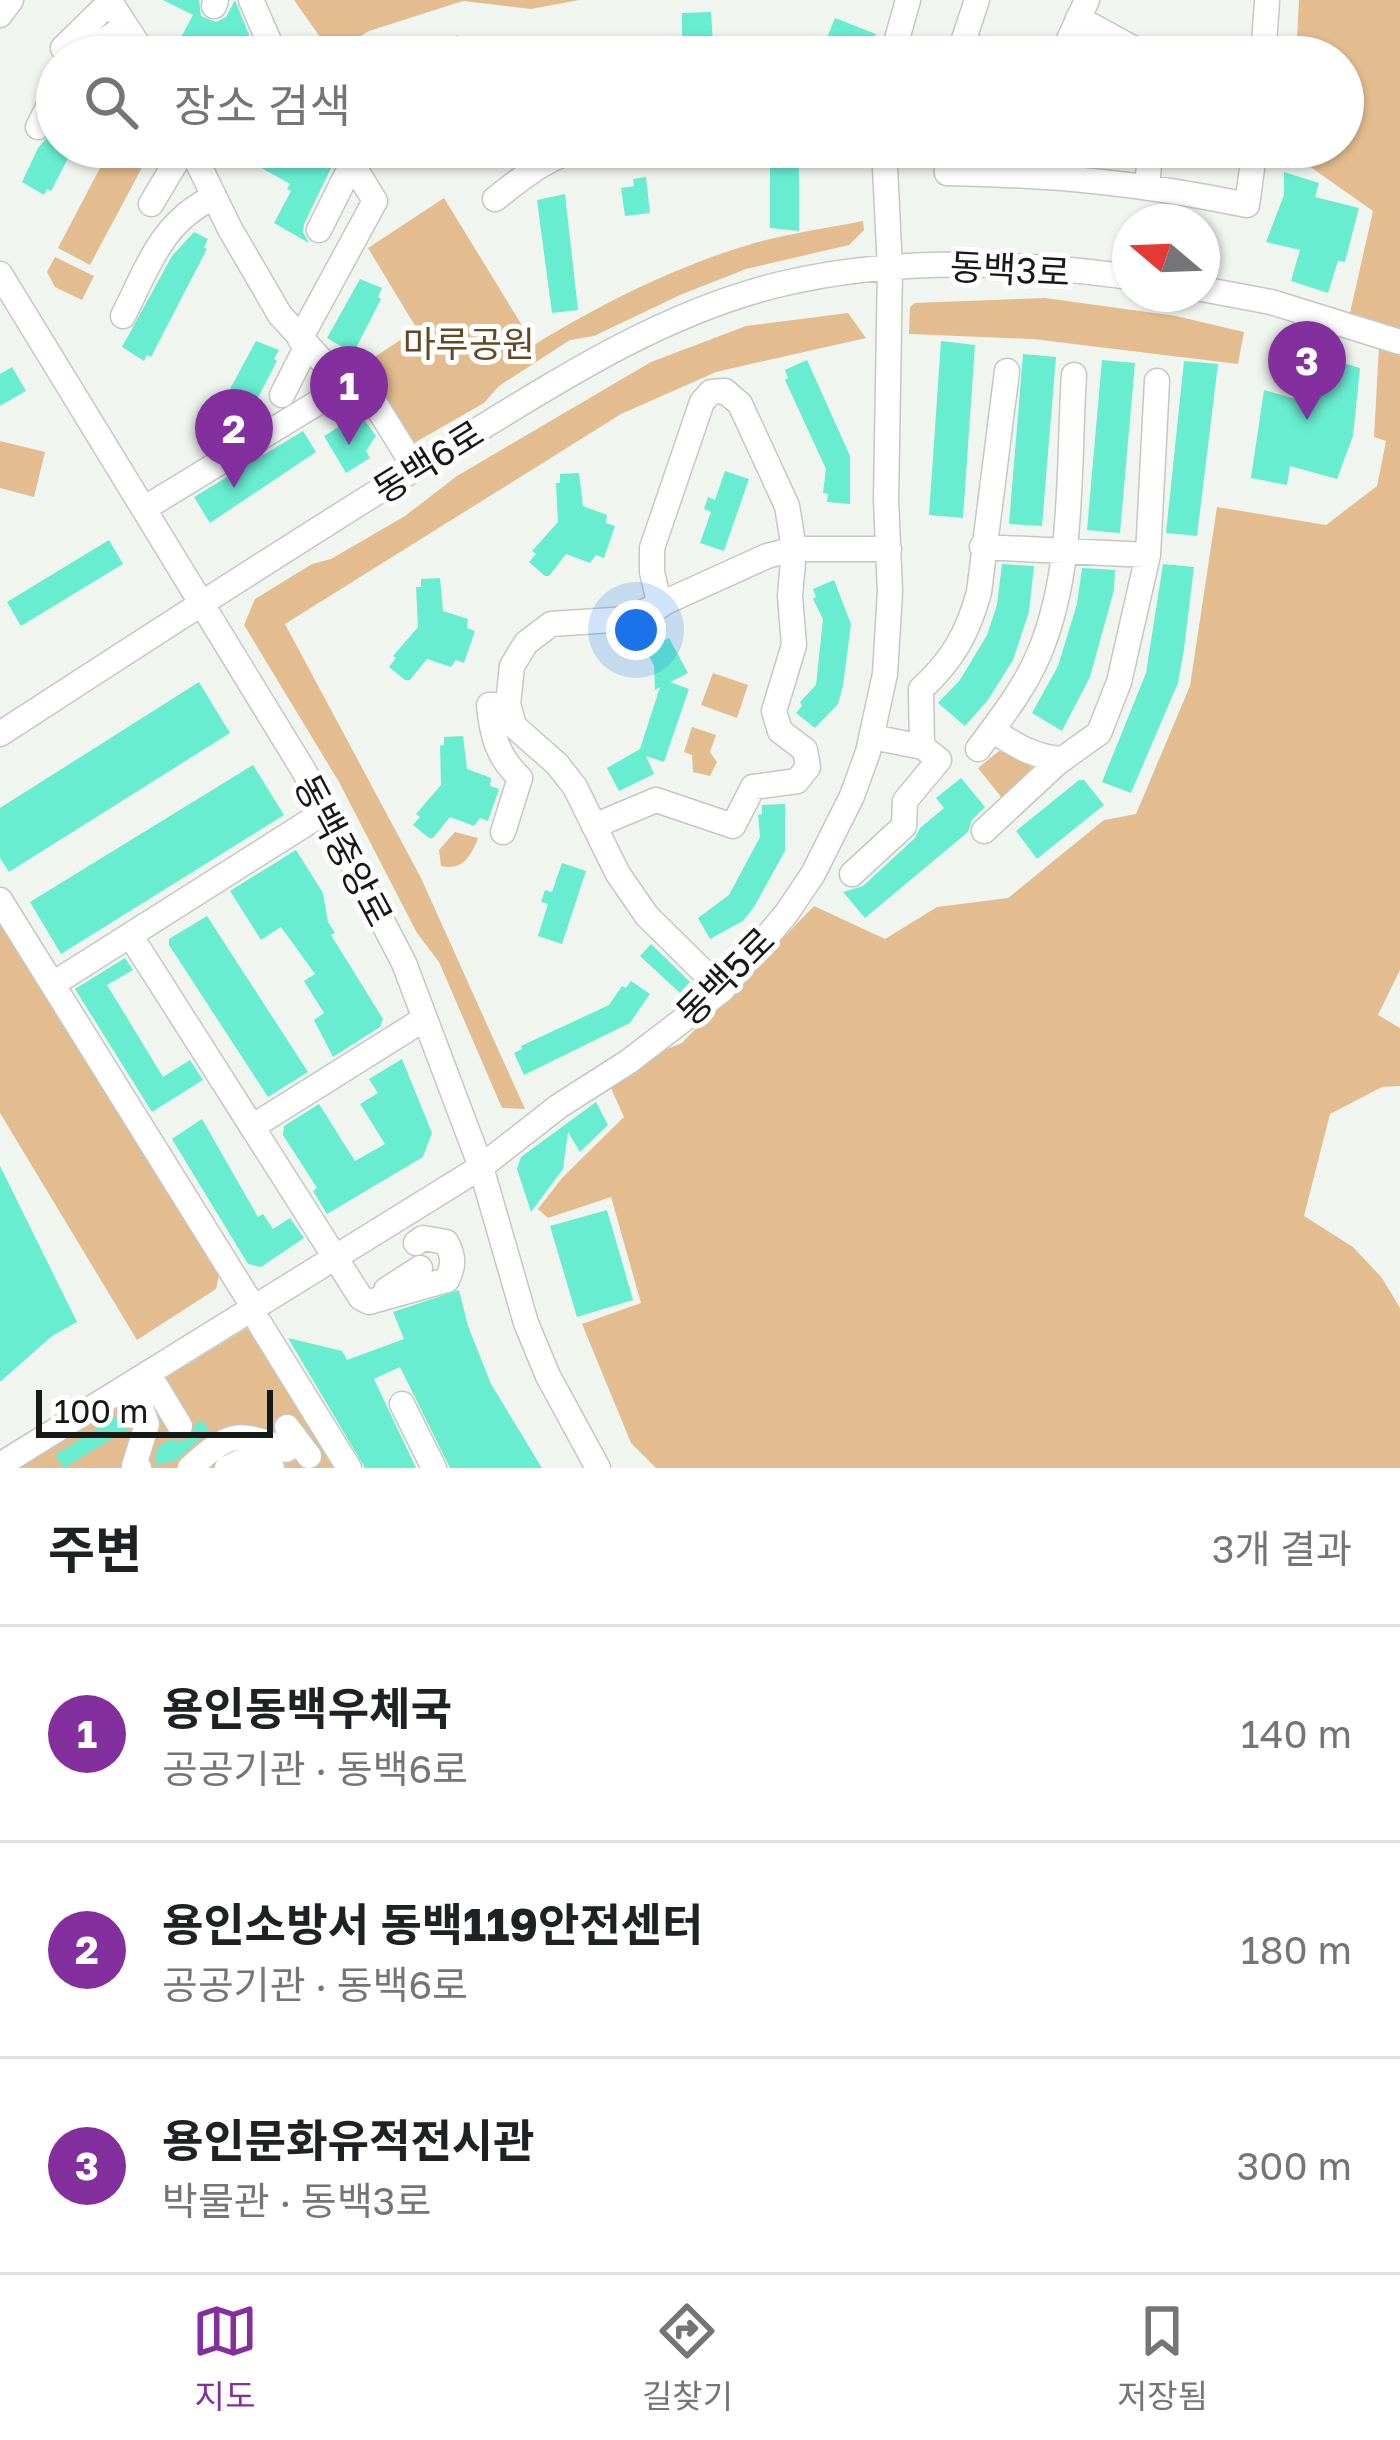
<!DOCTYPE html>
<html lang="ko">
<meta charset="utf-8">
<style>
body{margin:0;font-family:"Golos Text","Noto Sans KR",sans-serif;background:#f6f6f6;color:#202124}
.compass{position:absolute;left:1112px;top:204px;width:108px;height:108px;border-radius:50%;background:#fff;box-shadow:0 3px 9px #0004;rotate:289deg}
.scale{position:absolute;left:36px;bottom:30px;width:237px;box-sizing:border-box;padding-left:12px;border:6px solid #171917;border-top:0;font-size:33px;line-height:42px;white-space:nowrap;color:#171917;-webkit-text-stroke:9px #fff;paint-order:stroke}
.you{position:absolute;left:636px;top:630px;width:42px;height:42px;margin:-30px;border:9px solid #fff;border-radius:50%;background:#1a73e8;box-shadow:0 0 0 18px #1a73e833}
.badge{display:grid;place-items:center;width:78px;height:78px;border-radius:50%;background:#832f9e;color:#fff;font-size:39px;font-weight:700}
.pin{position:absolute;translate:-50% -99px;filter:drop-shadow(0 3px 6px #0008)}
.pin::after{content:'';position:absolute;top:63px;width:42px;height:36px;background:inherit;clip-path:polygon(0 0,100% 0,50% 100%)}
.list{margin:0;padding:0;list-style:none}
h2{display:flex;justify-content:space-between;align-items:center;height:156px;margin:0;padding:0 48px;font-size:51px}
h2 small{font-size:39px;font-weight:400;color:#757577}
.list li{display:grid;grid-template-columns:78px 1fr auto;gap:36px;align-items:center;box-sizing:border-box;height:216px;padding:0 48px;border-top:3px solid #e0e0e0}
.list b{display:block;font-size:45px;white-space:nowrap}
.list p{margin:0;font-size:39px;white-space:nowrap;color:#757577}
.list em{font-size:39px;font-style:normal;color:#757577}
.icon{flex:none;width:66px;height:66px;fill:none;stroke:currentColor;stroke-width:2;stroke-linecap:round;stroke-linejoin:round}
.map{position:relative;flex:none;width:1400px;height:1468px;overflow:hidden}
.search{position:absolute;background:#fff;box-shadow:0 3px 9px #0004;left:36px;right:36px;top:36px;height:132px;display:flex;align-items:center;gap:30px;box-sizing:border-box;padding:0 42px;border-radius:66px;color:#757577;font-size:45px}
.sheet{height:804px;background:#fff}
nav{display:flex;justify-content:space-around;align-items:center;box-sizing:border-box;height:168px;border-top:3px solid #e0e0e0;background:#fff;font-size:33px;color:#757577}
nav a{display:grid;justify-items:center;gap:6px}
nav .on{color:#832f9e}
.map>svg:first-child{display:block}
.green{fill:#e3bd8f}
.building{fill:#68edd1}
.lines{fill:none;stroke-linecap:round;stroke-linejoin:round}
.minor-casing{stroke:#c3c9c2;stroke-width:27}
.minor{stroke:#fff;stroke-width:24}
.labels{text-anchor:middle;dominant-baseline:central;stroke-width:10;stroke-linejoin:round;paint-order:stroke}
.street-label{font-size:36px;fill:#171917;stroke:#fff}
.park-label{font-size:36px;fill:#634826;stroke:#fff}
</style>
<div class="map">
<svg width="1400" height="1468" viewBox="0 0 1400 1468">
<rect width="100%" height="100%" fill="#f0f6ef"/>
<path class="green" d="M294 0H579L531 9 463 1 369 31 332 54Z
M1299 0H1400V331L1350 313 1373 211 1292 154V147H1343V57H1296Z
M111 147H153L90 265 58 248Z
M444 198 534 345C599 305 672 268 745 246 783 234 824 229 863 221L864 230 849 245 746 269 680 295 594 336 570 340 499 386 484 403 409 446 361 366 417 329 368 248Z
M55 257 94 276 82 300 55 287 47 272Z
M1045 298 1176 316 1244 332 1238 364 1033 339 909 334 910 307 915 303Z
M848 313 866 338 716 372 621 414 285 624 421 878 525 1109 502 1108 439 962 417 933 339 782 244 625 255 599 312 564 331 559 405 516 457 476 651 362 746 326Z
M1379 346 1400 356V970L1378 1015 1400 1028V1086L1382 1087 1330 1114 1304 1216 1353 1247 1382 1278 1400 1308V1468H656L631 1443 582 1324 641 1303 611 1197 548 1218 538 1209 562 1178 624 1117 610 1086 659 1052 682 1043 814 906 885 939 937 907 1008 898 1104 820 1136 814 1190 686 1217 507 1326 525 1377 486 1386 441 1374 437Z
M0 441 45 452 34 497 0 488Z
M713 673 748 685 737 718 701 705Z
M692 727 716 735 710 752 717 762 710 776 693 772 692 755 684 752Z
M999 751 1018 756 1036 771 1002 798 978 768Z
M455 832 478 838C471 856 463 871 441 866L439 850Z
M0 917 219 1275 216 1289 137 1340 0 1113Z
M247 1328 338 1468H19Z"/>
<path class="building" d="M163 0H199L201 16 216 22 226 17 235 0 258 57H210L179 41 193 15Z
M711 12 714 57H682V13Z
M835 18 876 34 867 57H854L824 45Z
M457 35 472 57H423Z
M57 126V147H74L51 191 47 189 44 195 22 182 38 148Z
M224 147H326L333 164 304 224 303 232 309 243 274 223 291 191 287 189 290 184Z
M770 147H799V231L770 228Z
M1284 172 1319 183 1315 197 1359 208 1345 262 1338 261 1328 293 1291 281 1300 250 1266 242 1284 195Z
M646 177 650 213 625 216 621 188 634 186 633 179Z
M565 194 578 310 552 313 537 200Z
M194 232 208 239 204 248 207 249 151 357 147 355 144 361 122 347 172 256Z
M360 279 382 288 378 297 381 299 356 348 351 346 349 351 327 338Z
M256 341 279 350 274 359 277 361 252 409 248 407 245 413 224 400Z
M941 341 975 345 963 518 929 515Z
M1023 354 1056 357 1042 526 1009 524Z
M1326 358 1360 368 1353 436 1337 479 1290 466 1287 485 1251 478 1264 390 1310 403Z
M807 360 850 456V504L827 502 828 494 823 493 826 469 785 380 788 378 785 370Z
M1102 360 1135 363 1120 533 1087 530Z
M1184 361 1218 364 1197 536 1166 533Z
M12 367 26 391 0 406V374Z
M360 414 376 436 366 451 370 458 346 473 324 436Z
M303 431 316 452 210 523 194 497Z
M725 471 749 479 724 551 700 543 711 512 704 509 708 497 715 500Z
M579 473 583 506 607 515 606 523 615 526 604 558 596 555 590 563 566 554 549 576H545L529 562 536 554 532 551 558 522 556 483H560V474Z
M109 540 123 564 21 626 7 602Z
M1002 564 1034 566 1029 612 1013 660 988 700 965 726 938 703 960 680 987 635 997 605Z
M1163 564 1194 567 1184 649 1178 683 1131 793 1102 782 1146 673Z
M1082 568 1115 570 1114 590 1090 677 1062 731 1032 713 1058 666 1077 604Z
M440 578 443 611 468 619 467 628 475 631 464 663 456 660 451 667 427 659 410 680H405L389 667 396 658 393 656 418 627 416 587H421V579Z
M834 580 851 624 843 686 838 704 815 728 796 713 802 706 800 702 816 685 823 619 813 599 816 597 813 589Z
M669 638 688 673 670 682 689 689 664 762 646 756 654 774 619 791 607 768 640 749 660 687 655 690 654 666 646 650Z
M199 682 230 733 9 872 0 858V808Z
M463 736 467 769 491 778 490 786 499 789 488 821 480 818 474 826 450 817 433 838H429L413 825 420 817 416 814 441 785 440 746 444 745V737Z
M253 765 284 815 61 954 30 902Z
M961 778 985 807 972 820 968 832 865 918 843 892 863 886 915 838 920 828 944 808 936 798Z
M1079 780H1084L1104 805 1037 859 1016 831Z
M785 804V851L754 907 743 921 710 939 698 918 729 895 760 837 758 815 762 814V805Z
M296 850 323 893 328 922 335 933 331 935 383 1019 380 1027 333 1057 314 1020 324 1013 304 981 315 974 281 927 261 940 230 891Z
M562 863 586 871 562 944 538 936 548 904 541 902 545 890 552 892Z
M207 916 308 1072 268 1097 169 945V939Z
M651 944 690 982 680 993 640 956Z
M125 958 133 970 107 985 163 1077 190 1060 203 1080 152 1112 75 989Z
M631 981 650 994 630 1023 524 1075 514 1053 522 1049 521 1046 609 1005 622 986 626 988Z
M402 1059 432 1133 423 1157 327 1214 313 1191 317 1188 283 1135 284 1126 319 1104 355 1161 385 1144 360 1104 378 1093 369 1079Z
M596 1102 608 1125 580 1152 568 1132 563 1169 531 1212 517 1169 521 1157Z
M202 1119 258 1217 263 1214 273 1229 290 1218 304 1238 261 1267 248 1264 172 1139Z
M0 1166 77 1322 52 1336 0 1382Z
M607 1210 633 1300 577 1317 550 1226Z
M459 1290 468 1326 491 1384 542 1468H450L400 1367 374 1379 416 1468H365L288 1338 342 1351 347 1360 404 1339 393 1312Z
M125 1411 128 1429 64 1468 55 1455Z
M202 1420 209 1431 175 1461 155 1465 157 1448 170 1439 179 1442 189 1439 196 1424Z"/>
<g class="lines">
<defs>
<path id="minor" d="M109 0 146 57
M251 0 276 57
M214 6 216 0
M0 15 11 0
M1078 18 1149 57
M63 48 112 0
M79 57 126 26
M892 57 908 0
M958 57 977 0
M1061 57 1087 0
M1263 57 1267 2
M38 127 57 89
M190 147 230 229 280 315 345 386
M946 147 947 173C1055 175 1141 183 1247 205L1255 147
M1048 147V175
M1147 185 1151 147
M495 199C522 178 551 153 586 148 606 145 624 151 643 147
M151 204 185 147
M319 230 352 164
M0 274 304 771 404 963 481 1167 526 1323 548 1376 598 1468
M1202 289 1271 302 1400 342
M123 316C148 267 161 222 214 197
M300 339 375 201 342 147
M282 395 307 346
M145 508 345 386 363 384 415 468
M982 547 1148 555
M992 730C1015 745 1035 758 1063 759
M0 734C148 638 295 542 445 450 550 386 656 315 777 285 891 257 1015 261 1130 277
M922 747 921 689C952 661 968 633 979 592L1007 371
M978 749C1001 718 1024 689 1039 654 1075 569 1068 465 1074 375
M594 826 656 800 733 826 753 787 797 781 808 767 805 750 780 731 774 711 794 645 790 596 794 549 787 506 740 404 725 391 711 392 702 402 652 548V572L660 606
M984 831 1057 763 1099 733 1119 682 1148 555 1157 381
M503 832 520 778C497 756 492 735 489 705L508 704
M852 874 904 826 905 801 939 760 923 747 872 737
M0 900 254 1308
M130 935 361 1298 369 1302 447 1280C454 1266 454 1256 446 1242L423 1238 416 1243
M53 984 326 811
M722 990 647 916 618 874 575 787 557 764 514 726 508 704 512 666 526 643 551 624 628 619 767 556 794 549H889
M252 1127 424 1019
M386 1290 420 1268
M260 1324 349 1468
M148 1373 180 1426
M138 1399 147 1424 134 1466 139 1468
M402 1404 434 1468
M287 1427 309 1456
M0 1465 481 1167 559 1106 628 1062 722 990 786 914 813 874 852 796 868 752 885 674 890 591 886 500 890 269 884 147
M190 1468C230 1432 237 1430 286 1450L297 1443
M227 1468 244 1460 272 1468"/>
</defs>
<use href="#minor" class="minor-casing"/>
<use href="#minor" class="minor"/>
</g>
<g class="labels">
<g class="street-label">
<text transform="translate(1010 269) rotate(3)">동백3로</text>
<text transform="translate(428 461) rotate(-32)">동백6로</text>
<text transform="translate(344 850) rotate(62)">동백중앙로</text>
<text transform="translate(725 976) rotate(-45)">동백5로</text>
</g>
<g class="park-label">
<text x="469" y="343">마루공원</text>
</g>
</g>
</svg>
<svg class="compass" viewBox="-18 -18 36 36"><path d="M0-13l5 13h-10z" fill="#e53935"/><path d="M0 13l5-13h-10z" fill="#757577"/></svg>
<div class="scale">100 m</div>
<div class="you"></div>
<div class="pin badge" style="left:349px;top:445px">1</div>
<div class="pin badge" style="left:234px;top:488px">2</div>
<div class="pin badge" style="left:1307px;top:420px">3</div>
<div class="search"><svg class="icon" aria-label="search" viewBox="0 0 24 24"><circle cx="10" cy="10" r="6"/><path d="M15 15l6 6"/></svg>장소 검색</div>
</div>
<section class="sheet">
<h2>주변<small>3개 결과</small></h2>
<ul class="list">
<li><span class="badge">1</span><div><b>용인동백우체국</b><p>공공기관 · 동백6로</p></div><em>140 m</em></li>
<li><span class="badge">2</span><div><b>용인소방서 동백119안전센터</b><p>공공기관 · 동백6로</p></div><em>180 m</em></li>
<li><span class="badge">3</span><div><b>용인문화유적전시관</b><p>박물관 · 동백3로</p></div><em>300 m</em></li>
</ul>
</section>
<nav>
<a class="on"><svg class="icon" aria-label="map" viewBox="0 0 24 24"><path d="M3 6l6-2 6 2 6-2v14l-6 2-6-2-6 2zM9 4v14M15 6v14"/></svg>지도</a>
<a><svg class="icon" aria-label="directions" viewBox="0 0 24 24"><path d="M12 3l9 9-9 9-9-9zM9 14v-3h6M13 9l2 2-2 2"/></svg>길찾기</a>
<a><svg class="icon" aria-label="saved" viewBox="0 0 24 24"><path d="M7 4h10v16l-5-4-5 4z"/></svg>저장됨</a>
</nav>
